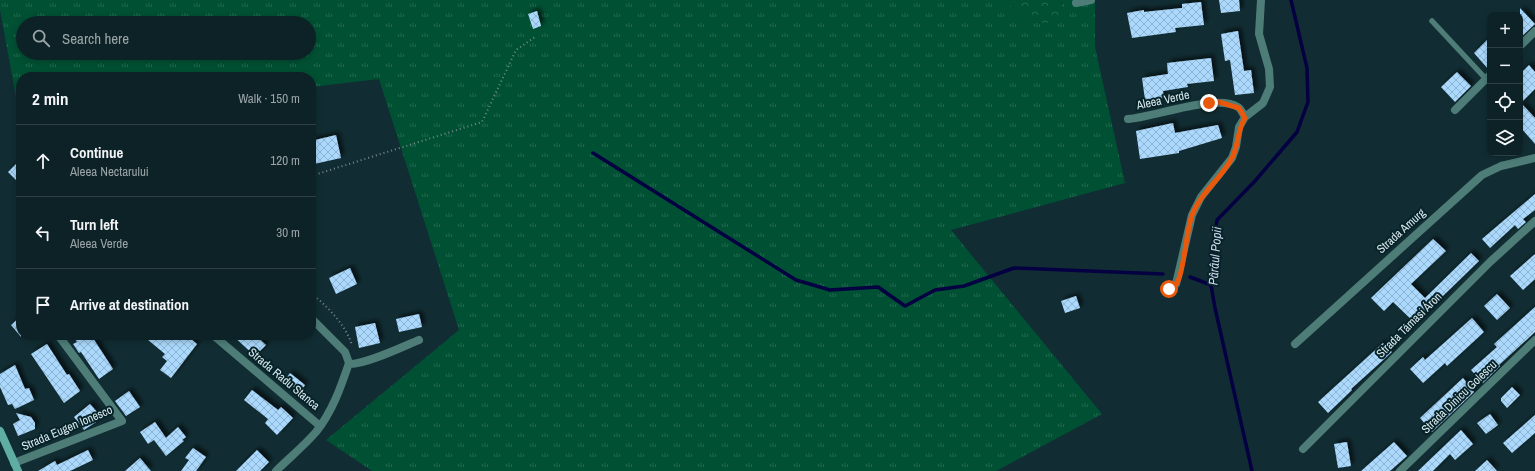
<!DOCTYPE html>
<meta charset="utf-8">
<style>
body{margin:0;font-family:"Archivo Narrow",sans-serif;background:#1b2f32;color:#f1f3f6}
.controls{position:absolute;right:12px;top:12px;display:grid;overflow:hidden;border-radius:8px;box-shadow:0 2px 6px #0003}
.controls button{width:36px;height:36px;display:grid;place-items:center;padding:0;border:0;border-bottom:1px solid #2d3f43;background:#0d2226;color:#f1f3f6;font:20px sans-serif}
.stop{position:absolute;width:12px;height:12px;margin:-9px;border:3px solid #ea580c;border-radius:50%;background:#fff}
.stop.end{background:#ea580c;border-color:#fff;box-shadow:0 1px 4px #0008}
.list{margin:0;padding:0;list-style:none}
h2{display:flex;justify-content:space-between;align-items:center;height:52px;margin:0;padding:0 16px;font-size:17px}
h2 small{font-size:13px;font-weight:400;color:#9aa4a7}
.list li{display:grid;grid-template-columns:26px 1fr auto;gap:12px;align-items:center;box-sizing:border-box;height:72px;padding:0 16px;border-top:1px solid #2d3f43}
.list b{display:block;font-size:15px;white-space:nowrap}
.list p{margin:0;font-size:13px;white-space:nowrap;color:#9aa4a7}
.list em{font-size:13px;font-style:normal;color:#9aa4a7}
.icon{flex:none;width:22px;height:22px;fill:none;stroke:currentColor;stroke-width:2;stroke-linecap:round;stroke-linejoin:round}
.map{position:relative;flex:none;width:1535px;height:471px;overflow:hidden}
.search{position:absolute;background:#0d2226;box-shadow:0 2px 6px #0003;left:16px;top:16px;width:300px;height:44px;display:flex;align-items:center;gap:10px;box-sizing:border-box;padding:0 14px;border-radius:22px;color:#9aa4a7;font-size:15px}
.panel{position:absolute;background:#0d2226;box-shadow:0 2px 6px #0003;left:16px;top:72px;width:300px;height:268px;border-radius:16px}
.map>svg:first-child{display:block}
.grass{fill:url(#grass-tufts);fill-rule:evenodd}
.forest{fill:url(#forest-crowns)}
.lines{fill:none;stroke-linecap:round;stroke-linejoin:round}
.stream{stroke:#040041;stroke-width:3.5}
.building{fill:url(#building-cross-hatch);filter:url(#shadow)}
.path{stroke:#73898e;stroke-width:2;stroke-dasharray:1 3;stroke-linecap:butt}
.lane{stroke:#4e7d78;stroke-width:5.5}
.street{stroke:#4e7d78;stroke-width:8}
.secondary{stroke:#5eaea6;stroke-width:8}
.route{stroke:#ea580c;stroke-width:5}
.labels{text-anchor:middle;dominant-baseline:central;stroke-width:4;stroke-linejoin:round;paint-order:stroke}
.street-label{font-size:12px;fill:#d8e8ec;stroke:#062329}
.water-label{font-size:13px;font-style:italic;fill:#d0d8ed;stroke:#062329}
</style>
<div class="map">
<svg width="1535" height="471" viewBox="0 0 1535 471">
<defs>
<pattern id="grass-tufts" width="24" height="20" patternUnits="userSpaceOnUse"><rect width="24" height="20" fill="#005033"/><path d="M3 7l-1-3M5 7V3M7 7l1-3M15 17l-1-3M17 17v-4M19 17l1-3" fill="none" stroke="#246951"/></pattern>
<pattern id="forest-crowns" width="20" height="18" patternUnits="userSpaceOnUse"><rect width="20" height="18" fill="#005033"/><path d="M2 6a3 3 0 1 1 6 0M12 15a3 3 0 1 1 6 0" fill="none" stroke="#246951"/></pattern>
<pattern id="building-cross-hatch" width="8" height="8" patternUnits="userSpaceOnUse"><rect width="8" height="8" fill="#aad9fd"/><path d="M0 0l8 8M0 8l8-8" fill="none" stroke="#90b4d0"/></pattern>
<filter id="shadow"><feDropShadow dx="3.5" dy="-3.5" stdDeviation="2" flood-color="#0009"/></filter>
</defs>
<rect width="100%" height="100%" fill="#112d33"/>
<path class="grass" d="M0 0H1005L1026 21 1043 23 1063 4 1059 0H1095V47L1125 183 951 230 1102 414 996 471H372L326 440 459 330 379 79 311 87V77H21L20 119 0 10ZM23 23H309V53H23Z"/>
<path class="forest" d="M1005 0H1059C1062 4 1064 6 1064 11 1062 27 1037 23 1026 21Z"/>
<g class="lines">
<path class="stream" d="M593 153 796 280 830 290 878 287 905 306 935 290 964 286 1014 268 1163 274
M1190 277 1211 285
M1252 471 1215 308 1211 285 1213 247 1217 220 1255 181 1297 132 1308 102 1307 68 1291 0"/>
</g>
<path class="building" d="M1219 0H1239L1240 11 1221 13Z
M1201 2 1204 25 1175 28 1176 32 1132 38 1127 13 1144 10V12L1182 8V4Z
M1520 8 1535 24 1520 38Z
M537 11 541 26 533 29 528 14Z
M1238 31 1244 71 1251 70 1254 93 1235 95 1230 60 1225 61 1221 34Z
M1490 37V70H1489L1474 53Z
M1211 58 1214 81 1187 84 1188 87 1163 91 1164 98 1145 100 1142 78 1168 74 1167 63Z
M1529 65 1535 72V89L1521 103 1535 118V144L1520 127V74Z
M1457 72 1471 86 1455 102 1441 87Z
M1173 123 1175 133 1218 125 1222 138 1179 151V153L1140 159 1136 131Z
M336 135 341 158 314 164 311 141Z
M21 159V185L8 172Z
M1535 194V210L1523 219 1526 222 1518 229 1515 225 1490 248 1482 239Z
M1433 239 1446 251 1411 284 1425 298 1471 253 1479 261 1415 323 1393 302 1384 311 1371 298Z
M1535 254V279L1523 290 1510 276Z
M350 268 357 284 336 294 329 278Z
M1497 294 1510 308 1497 320 1484 306Z
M1076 296 1080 308 1065 313 1061 301Z
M1535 307V332L1499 365 1500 366 1483 383 1471 370 1497 347 1494 344Z
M419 314 422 327 399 332 396 319Z
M21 316V337L11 325Z
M1472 318 1484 332 1447 366 1445 363 1423 383 1410 369 1423 357 1425 360Z
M375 323 380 343 359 348 355 327Z
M72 335H91L113 369 99 379 81 352 79 353 73 344 77 342Z
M142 335H186L197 344 171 378 160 370 167 361 162 357 165 354Z
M232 335H255L266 345 255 356Z
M1383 343 1392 352 1351 389 1352 390 1328 413 1318 402Z
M47 344 67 375 69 374 80 391 64 403 31 354Z
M15 365 25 389 29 388 34 400 15 409 12 404 8 405 0 387V374Z
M290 373 305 385 300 392 284 381Z
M1463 378 1474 392 1432 432 1420 418Z
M1512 387 1520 395 1507 408 1501 401V398Z
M252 390 278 410 281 407 293 418 277 435 265 423 268 419 244 400Z
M129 391 140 407 126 416 115 401Z
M90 404 97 412 92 416 96 422 84 430 74 417Z
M16 413 31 417 35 423V429L18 436 13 424 20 420Z
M1490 414 1498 425 1486 434 1477 423Z
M1535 415V433L1512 453 1503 443Z
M155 422 166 438 178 427 186 437 182 440 184 441 166 456 154 440 148 444 140 432Z
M1461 430 1473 444 1455 460 1450 454 1433 471H1418Z
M1347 442 1351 466 1338 468 1334 444Z
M1394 442 1407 456 1390 471H1361Z
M193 448 206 457 196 471H181L189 460 185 458Z
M88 450 93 460 70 471H38L55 461 57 465Z
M257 450 269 462 260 471H236Z
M140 458 151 471H125Z
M1487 460 1497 471H1475Z"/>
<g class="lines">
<path class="path" d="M311 176 482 122 516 50 535 37
M311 293C328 307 345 324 352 345"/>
<path class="lane" d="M1432 21 1486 79"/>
<path class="street" d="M1076 3 1091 0
M1520 46 1535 31
M1455 110 1490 75
M1128 119C1155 117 1217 93 1238 107 1241 109 1243 114 1245 117
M1169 289 1176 284 1192 215 1201 197 1232 158 1236 147 1239 127 1245 117 1263 103 1270 87 1269 69 1259 34 1261 0
M213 335 320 426
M1295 344 1482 175 1501 166 1535 158
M349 364C365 365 404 346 419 340
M1303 449 1490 262 1535 221
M14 463 122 421 58 335
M276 471C289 458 304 446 316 432 332 412 341 387 349 363L345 352 311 318
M1400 471 1535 340"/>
<path class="secondary" d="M0 431 18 471"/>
</g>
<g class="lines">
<path class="route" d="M1169 289C1172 287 1175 286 1177 283 1184 272 1186 232 1192 215 1201 192 1221 179 1232 158 1239 144 1237 131 1245 118L1239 108 1219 102 1209 103"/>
</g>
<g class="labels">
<g class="street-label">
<text transform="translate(1163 100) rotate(-12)">Aleea Verde</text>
<text transform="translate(1401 231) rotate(-42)">Strada Amurg</text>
<text transform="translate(1409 325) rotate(-45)">Strada Támasi Áron</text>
<text transform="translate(284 379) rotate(40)">Strada Radu Stanca</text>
<text transform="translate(1459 397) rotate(-44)">Strada Dinicu Golescu</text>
<text transform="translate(67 428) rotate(-23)">Strada Eugen Ionesco</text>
</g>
<g class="water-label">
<text transform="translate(1215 256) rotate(-86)">Pârâul Popii</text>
</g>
</g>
</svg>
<div class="controls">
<button>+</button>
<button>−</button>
<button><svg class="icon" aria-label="locate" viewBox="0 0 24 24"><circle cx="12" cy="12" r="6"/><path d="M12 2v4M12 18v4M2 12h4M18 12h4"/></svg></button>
<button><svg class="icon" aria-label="layers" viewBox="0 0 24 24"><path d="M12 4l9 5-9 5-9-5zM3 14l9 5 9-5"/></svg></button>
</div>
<div class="stop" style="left:1169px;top:289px"></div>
<div class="stop end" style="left:1209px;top:103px"></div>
<div class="search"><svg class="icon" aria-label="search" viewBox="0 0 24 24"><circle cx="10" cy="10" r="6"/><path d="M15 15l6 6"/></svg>Search here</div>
<section class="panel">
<h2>2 min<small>Walk · 150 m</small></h2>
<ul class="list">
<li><svg class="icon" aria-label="ahead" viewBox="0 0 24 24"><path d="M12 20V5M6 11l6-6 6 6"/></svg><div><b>Continue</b><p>Aleea Nectarului</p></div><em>120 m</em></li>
<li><svg class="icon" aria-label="left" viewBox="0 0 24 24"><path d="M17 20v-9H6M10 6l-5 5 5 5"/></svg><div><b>Turn left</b><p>Aleea Verde</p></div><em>30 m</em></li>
<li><svg class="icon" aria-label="arrive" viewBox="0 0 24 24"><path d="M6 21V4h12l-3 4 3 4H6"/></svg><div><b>Arrive at destination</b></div></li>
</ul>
</section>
</div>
